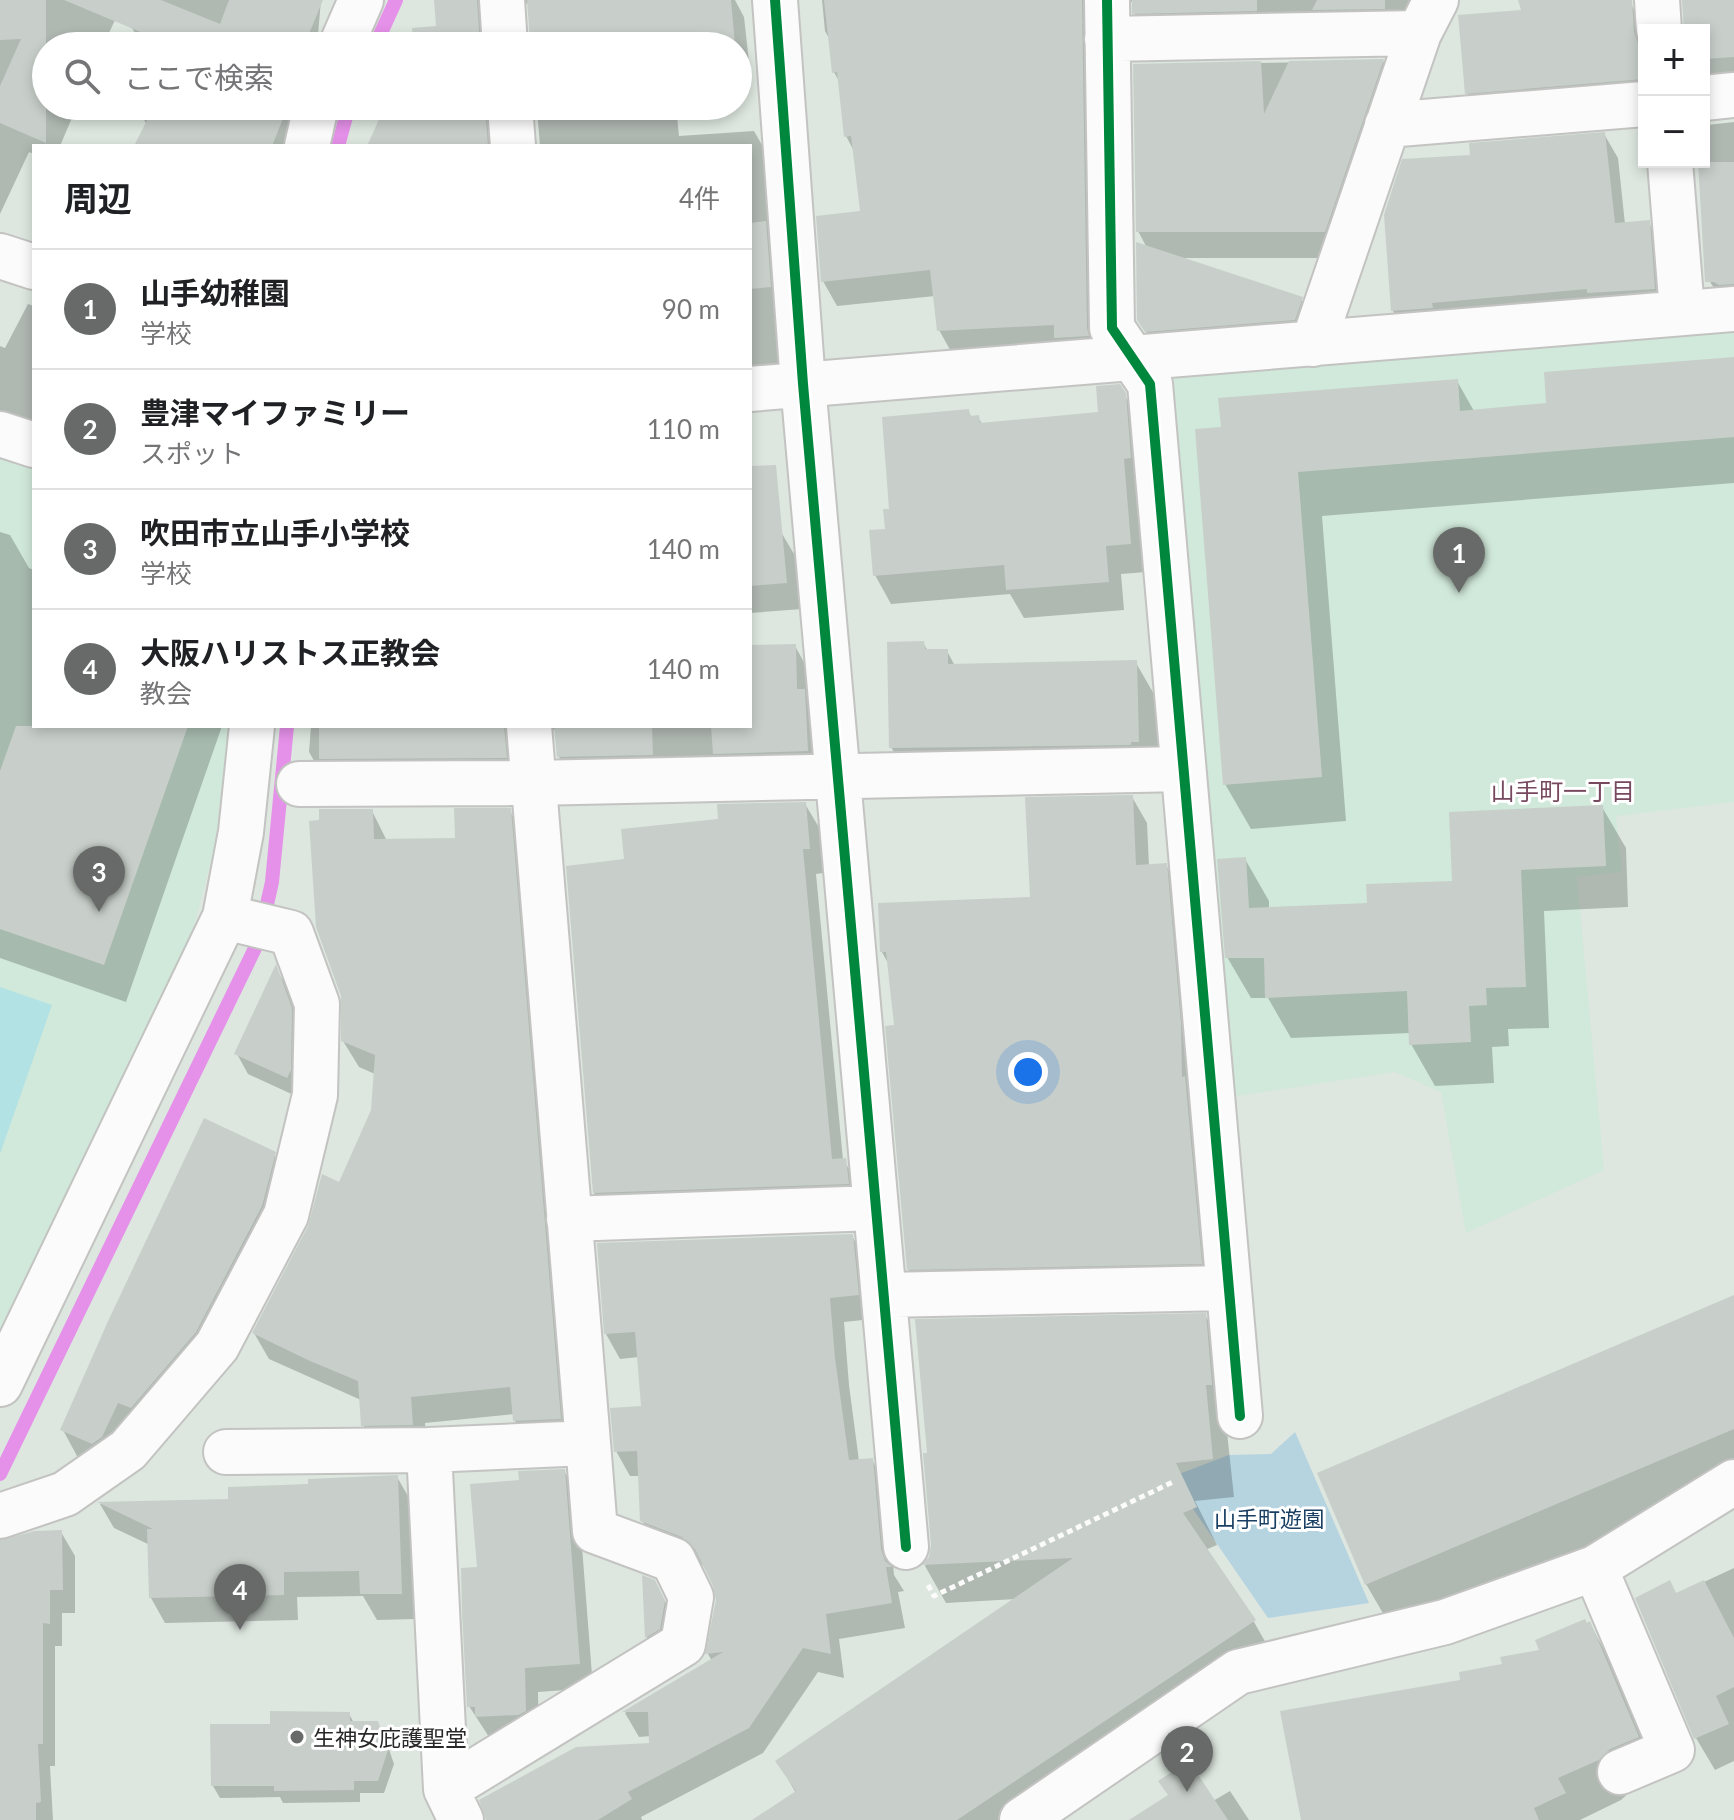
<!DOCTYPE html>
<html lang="ja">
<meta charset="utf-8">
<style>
body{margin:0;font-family:Lato,"Noto Sans JP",sans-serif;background:#f6f6f6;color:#202124}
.controls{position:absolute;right:24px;top:24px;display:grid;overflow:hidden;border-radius:0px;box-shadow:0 4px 12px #0003}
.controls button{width:72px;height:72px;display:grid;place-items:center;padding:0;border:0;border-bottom:2px solid #e0e0e0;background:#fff;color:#202124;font:40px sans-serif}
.you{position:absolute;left:1028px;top:1072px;width:28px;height:28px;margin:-20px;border:6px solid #fff;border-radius:50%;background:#1a73e8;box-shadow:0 0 0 12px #1a73e833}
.badge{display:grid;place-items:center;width:52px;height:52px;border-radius:50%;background:#676a68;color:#fff;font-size:26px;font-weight:700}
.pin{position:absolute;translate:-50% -66px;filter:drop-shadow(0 2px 4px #0008)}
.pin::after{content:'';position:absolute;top:42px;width:28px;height:24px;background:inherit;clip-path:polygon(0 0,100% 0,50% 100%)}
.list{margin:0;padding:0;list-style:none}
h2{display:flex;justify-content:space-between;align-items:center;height:104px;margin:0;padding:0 32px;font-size:34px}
h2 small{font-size:26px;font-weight:400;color:#757577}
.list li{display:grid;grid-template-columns:52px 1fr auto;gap:24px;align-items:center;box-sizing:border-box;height:120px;padding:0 32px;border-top:2px solid #e0e0e0}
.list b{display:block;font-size:30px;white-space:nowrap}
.list p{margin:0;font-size:26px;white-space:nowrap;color:#757577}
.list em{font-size:26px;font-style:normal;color:#757577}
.icon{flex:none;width:44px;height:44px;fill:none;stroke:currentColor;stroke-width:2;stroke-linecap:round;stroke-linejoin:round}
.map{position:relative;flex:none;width:1734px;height:1820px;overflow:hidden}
.search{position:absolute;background:#fff;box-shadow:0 4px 12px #0003;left:32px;top:32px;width:720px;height:88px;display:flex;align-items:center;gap:20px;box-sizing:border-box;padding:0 28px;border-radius:44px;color:#757577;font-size:30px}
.panel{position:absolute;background:#fff;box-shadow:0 4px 12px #0003;left:32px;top:144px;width:720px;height:584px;border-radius:0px}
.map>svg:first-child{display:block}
.education{fill:#d1e9da}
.green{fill:#b5d4e0}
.pitch{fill:#b3e2e4}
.shadow{fill:#0003}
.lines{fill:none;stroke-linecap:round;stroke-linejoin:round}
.stream{stroke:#e590e9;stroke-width:14}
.building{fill:#c8cfca}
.minor-casing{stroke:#c3c3c2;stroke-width:48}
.path{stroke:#fafbfa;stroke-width:5;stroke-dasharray:6 4;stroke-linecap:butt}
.minor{stroke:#fafbfa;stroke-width:44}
.cycleway-casing{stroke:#fff;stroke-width:15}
.cycleway{stroke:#00873e;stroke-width:10}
.poi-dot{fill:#676a68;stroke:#fff;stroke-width:3}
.labels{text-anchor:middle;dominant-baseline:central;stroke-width:6;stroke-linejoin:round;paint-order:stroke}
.park-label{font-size:22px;fill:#193f63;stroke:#fff}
.poi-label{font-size:22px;fill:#282828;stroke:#fff;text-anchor:start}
.neighbourhood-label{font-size:24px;fill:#77495f;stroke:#fff}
</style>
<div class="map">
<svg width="1734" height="1820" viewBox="0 0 1734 1820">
<rect width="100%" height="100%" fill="#dde6df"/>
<path class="education" d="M1734 328V802L1616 816 1622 872 1577 877 1604 1170 1466 1233 1441 1092 1395 1072 1224 1098 1167 384 1179 371Z
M0 454 34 464V726H229L215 846 180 978 0 1330Z"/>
<path class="green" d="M1295 1432 1369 1603 1268 1618 1171 1477 1229 1455 1271 1454Z"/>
<path class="pitch" d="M0 987 52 1005 0 1154Z"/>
<path class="shadow" d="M0 0H113L115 20 103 46H46V106H77L60 146H34V154L29 152 0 214Z
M135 0H321L317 46H143L132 28Z
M436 0H735L744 17 750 71 738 72V46H532L529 4 518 2 493 46H415L438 28Z
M822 0H1119L1100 355H953L939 330 935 296 837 306 823 281 862 213 855 153 846 136 840 83 834 72 831 42 825 31Z
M1124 0H1437L1427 14 1148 38 1134 13 1133 2Z
M1692 0H1734V96L1704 104V30H1686Z
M1631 4 1645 30 1644 104 1481 118 1467 93Z
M1383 61 1398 87 1340 258H1180L1301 299 1314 321 1153 343 1139 320 1147 248 1138 231 1135 65Z
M136 106H305L297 146H145L147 125Z
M387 106H676L679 136 754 131 770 159 790 378 750 380V146H540L537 110 526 108 501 146H368Z
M1734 122V308L1721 300 1706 275 1700 162H1704V129L1707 125Z
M1604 134 1618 158 1625 224 1649 223 1662 246 1668 312 1407 334 1393 311 1472 156Z
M28 304 34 306V439L14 436 0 411V346L5 348Z
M1734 359V483L1322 516 1346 821 1251 829 1225 784 1223 428 1457 381 1474 411 1548 405Z
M1124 394 1141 424 1146 572 1121 574 1124 610 1024 618 1010 594 891 604 875 575 892 510 968 411 972 418 978 417 982 424 1100 414Z
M750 513 781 532 797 559 802 609 750 613Z
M0 532 10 535 29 568 34 570V726H222L126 1002 0 958Z
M923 643 928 651H947L955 666 1136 663 1158 701 1160 780 913 785 891 747Z
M795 646 810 673 822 778 574 783 559 757 556 730 544 727 521 784 324 778 309 752 311 726H750V647Z
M1132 797 1147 823 1149 866 1166 865 1180 890 1215 1289 923 1295 908 1269 896 1027 889 965 882 952 1032 899Z
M805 804 820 829 823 873 816 874 843 1160 860 1185 862 1209 609 1218 594 1193 626 861 720 821Z
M1602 807 1626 848 1628 907 1544 911 1549 1028 1508 1029 1509 1046 1492 1047 1494 1083 1435 1086 1411 1044 1410 1033 1291 1038 1268 998H1251L1227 957 1245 859 1269 901V909L1369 905 1454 882Z
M509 810 525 836 575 1445 530 1447 515 1421V1414L425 1423 427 1451H378L363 1425 361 1400 269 1359 254 1333 340 1184 373 1110 375 1074 359 1067 343 1041 372 811 387 841 457 840Z
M276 969 287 987 303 1030 298 1097 248 1074 237 1054Z
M274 1154 289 1179 276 1233 108 1469 77 1456 63 1430Z
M852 1236 866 1261 872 1319 844 1322 849 1385 859 1461 872 1460 886 1485 894 1575 904 1591 898 1592 905 1628 839 1639 844 1678 818 1672 763 1753 641 1817 642 1820H502L651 1745V1736L639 1737 625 1713 712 1661 708 1654 718 1600 708 1570 698 1561 656 1546 642 1520 640 1476H630L616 1451 643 1408 639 1357 620 1359 606 1334Z
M1734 1297V1490L1395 1634 1366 1584 1319 1474Z
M1205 1315 1227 1353 1226 1423 1234 1497 1195 1501 1217 1545 1205 1550 1254 1622 1275 1659 1035 1820H755L796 1793 778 1762 1016 1599 946 1603 925 1566 931 1558 933 1545 929 1454Z
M564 1471 578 1495 593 1688 538 1692 539 1735 491 1740 469 1706 479 1569 521 1482Z
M397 1477 412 1503 415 1619 377 1620 363 1596 297 1597 298 1620 165 1623 151 1598 150 1545 114 1528 100 1504 230 1501 310 1486Z
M61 1532 75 1556V1613H62V1646H55V1766H50L53 1820H0V1542Z
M1734 1568V1761L1715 1770 1696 1738 1676 1595Z
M644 1578 654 1582 669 1608 661 1662 647 1638Z
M1590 1624 1612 1664 1661 1777 1633 1789 1621 1800 1580 1820H1303L1462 1681 1542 1651Z
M349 1714 354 1723H377L384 1735 394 1764 384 1793H360V1802L283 1803 280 1797 220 1798 213 1786 272 1726Z
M1230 1791 1249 1820H1133L1213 1801Z"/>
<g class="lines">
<path class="stream" d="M375 46 396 0
M338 146 349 106
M0 1474 259 940 272 882 287 726"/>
</g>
<path class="building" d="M0 0H46V143L0 123V86L21 39 0 40Z
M64 0H161L220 24 229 0H323L304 46H174Z
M434 0H477L480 46H414L412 28 436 26Z
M527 0H731L735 44 559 46V38L530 41Z
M824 0H1082L1087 328 1089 336 1054 338V325L937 331 930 270 821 282 816 216 860 211 851 136 844 137 837 72 832 73Z
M1132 0H1257V11L1132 14Z
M1317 0H1385V9L1312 10Z
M1518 0H1632L1634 32 1638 43 1644 49V79L1465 94 1458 15 1521 10Z
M1682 0H1734V57L1704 59V30H1684Z
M1384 59 1325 232H1136L1133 64 1261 61 1264 114 1289 61Z
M154 106H288L272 146H134Z
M385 106H485L488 146H367Z
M1605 132 1615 223 1650 220 1655 289 1587 293V289L1432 303 1433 308 1391 311 1384 215 1402 159 1470 155 1469 143Z
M1698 162H1734V284L1719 285 1714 282H1705Z
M766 221 771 287 750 289V223Z
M1136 242 1303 297 1295 320 1145 332 1137 320Z
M1734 357V437L1298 472 1322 777 1223 785 1195 429 1221 427 1218 398 1458 379 1460 411 1546 403 1544 372Z
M1120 384 1126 393 1131 458 1124 459 1131 544 1106 546 1109 582 1006 590 1004 565 873 576 869 530 885 529 883 509H889L882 417 969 409 970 416 979 415 980 423 1098 412 1096 386Z
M776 465 787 583 750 586V466Z
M924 641 925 649H948V664L1137 660 1139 742H1131V745L889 748 887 642Z
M796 644 797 689H805L808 751 713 754 711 726H750V645Z
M16 726H188L104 965 0 929V771Z
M319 726H504L507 758 319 759Z
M554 726H652L653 755 557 757Z
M1133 795 1136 865 1167 863 1181 1023 1182 1077 1185 1076 1202 1264 907 1270 885 1026 894 1025 886 952H880L878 903 1030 897 1025 797Z
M806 802 810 849H803L832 1159 846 1158 849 1184 593 1193 566 866 624 859 621 829 718 819 717 804Z
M1603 805 1606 866 1521 870 1526 987 1486 988 1487 1005 1469 1006 1471 1042 1409 1045 1407 991 1265 998 1264 958H1225L1217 859 1246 857 1249 908 1367 903 1366 884 1452 881 1449 812Z
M454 808H511L561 1419 513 1421 510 1387 411 1397 413 1425 361 1426 358 1381 310 1361 252 1333 308 1226 322 1174 339 1182 371 1110 375 1055 341 1041V996L316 927 309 821 319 820V809H373L374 839 455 838Z
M276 964 292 1008 291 1070 287 1078 234 1054Z
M204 1118 276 1152 262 1206 196 1332 131 1408 118 1403 102 1437 92 1444 60 1430 109 1319Z
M853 1234 859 1295 830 1298 835 1358 849 1460 873 1458 881 1549 885 1561 892 1567H886L892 1603 826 1614 831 1654 803 1648 749 1728 628 1792 632 1799 598 1820H486L479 1800 576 1747 649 1743 648 1712H622L723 1652 705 1654 716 1600 713 1586 695 1549 682 1537 640 1521 637 1451 614 1452 610 1408 641 1406 635 1332 604 1334 597 1243Z
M1734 1295V1429L1365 1585 1317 1473Z
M1206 1313 1212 1385H1206L1213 1459 1176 1463 1197 1507 1183 1513 1256 1620 957 1820H752L796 1791 775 1761 1073 1558 922 1565 929 1557 931 1545 923 1453H927L915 1319Z
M565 1469 580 1664 525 1668 526 1711 518 1715 475 1717V1707H467L462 1612 461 1568 477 1567 470 1484 519 1480 518 1471Z
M398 1475 402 1594H360L359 1571 284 1572V1595L149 1598 147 1529H153L97 1502 228 1499V1487L308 1484V1479Z
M62 1530 63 1590H50V1624L43 1623V1744H38L41 1802 36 1803V1820H0V1540L35 1531Z
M642 1575 655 1580 665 1601 660 1629 645 1638Z
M1670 1580 1676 1593 1704 1580 1734 1638V1687L1716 1696 1729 1724 1694 1739 1635 1598Z
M1585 1619 1587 1623 1590 1621 1639 1737 1610 1749 1599 1760 1558 1778 1566 1793 1534 1808 1539 1820H1301L1280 1711 1460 1680 1459 1672 1502 1664 1500 1657 1539 1650 1535 1640Z
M270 1711 350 1712V1721H378L388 1750 378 1781H354V1790L274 1791V1786H211L210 1724H270Z
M1189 1761 1228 1820H1129L1168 1795 1158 1781Z"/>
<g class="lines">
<defs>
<path id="minor" d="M502 0 505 46
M775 0 803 384 906 1547
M1107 0 1112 328 1150 384 1240 1416
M1657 0 1659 30
M1107 39 1419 33
M341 46 361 0
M1704 98 1734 95
M510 106 513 146
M1387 125 1644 104
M307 146 316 106
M1670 162 1682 311
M0 256 34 267
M1313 344 1419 33 1436 0
M750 389 1734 309
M0 434 34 445
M299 784 532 783 1183 769
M569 1219 876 1208
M884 1295 1228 1288
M0 1384 225 917 241 832 252 726
M429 1450 446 1789 461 1820
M226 1452 429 1450 588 1443 529 726
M0 1516 65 1494 128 1450 217 1346 286 1215 315 1095 317 1004 291 933 225 917
M1595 1568 1672 1750 1620 1772
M446 1789 683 1644 691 1597 673 1560 595 1531 588 1443
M1022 1820 1238 1672 1445 1622 1595 1568 1734 1482"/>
</defs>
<use href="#minor" class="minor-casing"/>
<path class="path" d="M928 1585 934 1596 1175 1481"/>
<use href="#minor" class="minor"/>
<defs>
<path id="cycleway" d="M775 0 803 384 906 1547
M1107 0 1112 328 1150 384 1240 1416"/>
</defs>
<use href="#cycleway" class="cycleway-casing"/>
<use href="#cycleway" class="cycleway"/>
</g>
<circle class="poi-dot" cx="297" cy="1737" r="8"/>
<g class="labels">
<g class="park-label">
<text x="1269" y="1518">山手町遊園</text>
</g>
<g class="poi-label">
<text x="313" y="1737">生神女庇護聖堂</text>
</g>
<g class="neighbourhood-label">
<text x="1563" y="790">山手町一丁目</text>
</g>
</g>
</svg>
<div class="controls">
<button>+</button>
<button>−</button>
</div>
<div class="you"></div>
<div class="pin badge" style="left:1459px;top:593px">1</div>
<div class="pin badge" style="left:1187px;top:1792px">2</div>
<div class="pin badge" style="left:99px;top:912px">3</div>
<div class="pin badge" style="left:240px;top:1630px">4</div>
<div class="search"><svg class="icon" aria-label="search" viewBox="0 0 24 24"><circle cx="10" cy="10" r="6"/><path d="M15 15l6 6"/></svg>ここで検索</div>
<section class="panel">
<h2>周辺<small>4件</small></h2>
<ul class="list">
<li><span class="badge">1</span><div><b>山手幼稚園</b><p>学校</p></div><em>90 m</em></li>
<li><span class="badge">2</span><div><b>豊津マイファミリー</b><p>スポット</p></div><em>110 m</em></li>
<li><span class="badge">3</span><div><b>吹田市立山手小学校</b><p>学校</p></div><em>140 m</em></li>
<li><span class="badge">4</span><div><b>大阪ハリストス正教会</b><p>教会</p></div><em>140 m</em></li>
</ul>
</section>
</div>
